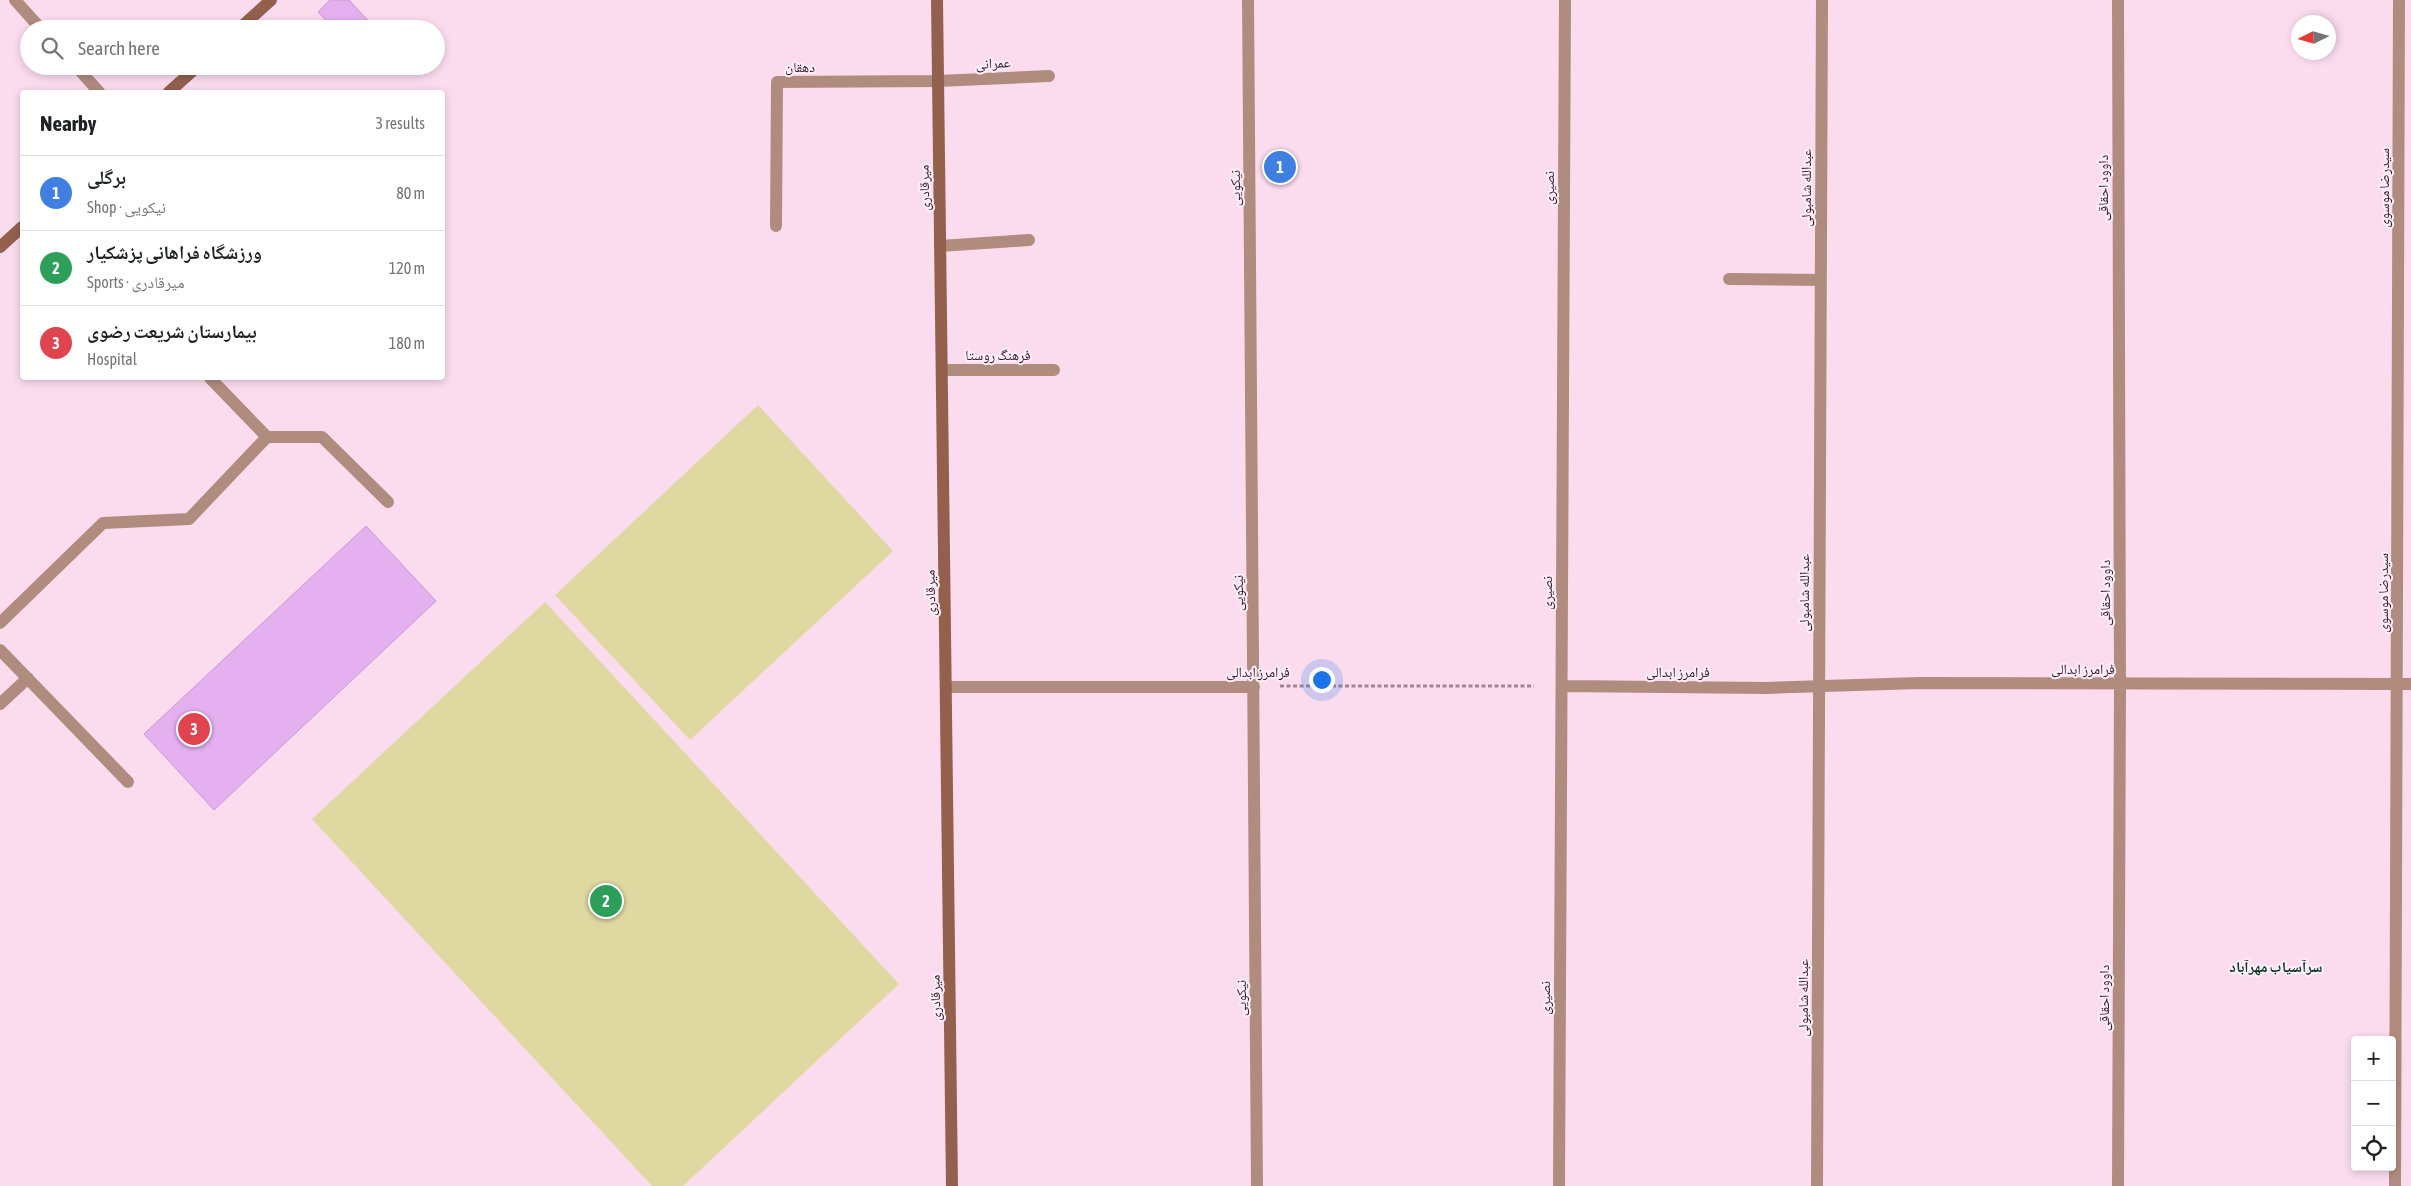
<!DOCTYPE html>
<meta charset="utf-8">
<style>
body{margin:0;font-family:"Asap Condensed","Noto Naskh Arabic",sans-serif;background:#f6f6f6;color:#202124}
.controls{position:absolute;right:15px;bottom:15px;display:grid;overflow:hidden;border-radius:5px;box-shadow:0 2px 8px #0003}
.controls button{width:45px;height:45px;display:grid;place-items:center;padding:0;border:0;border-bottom:1px solid #e0e0e0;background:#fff;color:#202124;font:25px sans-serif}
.compass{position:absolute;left:2291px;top:15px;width:45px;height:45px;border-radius:50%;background:#fff;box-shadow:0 2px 8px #0003;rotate:265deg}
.you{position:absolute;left:1321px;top:679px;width:18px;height:18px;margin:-12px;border:4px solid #fff;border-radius:50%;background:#1a73e8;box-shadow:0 0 0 8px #1a73e833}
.badge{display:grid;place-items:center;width:32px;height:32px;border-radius:50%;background:#2563eb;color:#fff;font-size:16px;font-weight:700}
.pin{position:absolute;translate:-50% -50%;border:2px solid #fff;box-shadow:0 1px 5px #0006}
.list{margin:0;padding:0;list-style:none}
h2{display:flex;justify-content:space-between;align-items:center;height:65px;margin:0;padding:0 20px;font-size:21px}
h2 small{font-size:16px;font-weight:400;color:#757577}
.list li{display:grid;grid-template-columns:32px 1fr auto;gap:15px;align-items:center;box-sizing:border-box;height:75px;padding:0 20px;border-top:1px solid #e0e0e0}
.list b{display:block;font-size:19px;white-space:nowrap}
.list p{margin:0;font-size:16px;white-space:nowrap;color:#757577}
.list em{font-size:16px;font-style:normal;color:#757577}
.icon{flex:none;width:28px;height:28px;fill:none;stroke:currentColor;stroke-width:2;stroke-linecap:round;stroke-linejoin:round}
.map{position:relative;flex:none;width:2411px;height:1186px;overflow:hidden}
.search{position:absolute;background:#fff;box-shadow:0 2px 8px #0003;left:20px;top:20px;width:425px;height:55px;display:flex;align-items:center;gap:12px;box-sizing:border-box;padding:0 18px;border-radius:28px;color:#757577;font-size:19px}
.panel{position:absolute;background:#fff;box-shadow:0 2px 8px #0003;left:20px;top:90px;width:425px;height:290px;border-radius:5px}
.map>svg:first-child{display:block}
.green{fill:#e0d8a1}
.building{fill:#e5b0f0;stroke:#ca96d5}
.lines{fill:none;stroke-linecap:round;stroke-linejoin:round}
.path{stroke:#a28497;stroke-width:3;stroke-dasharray:4 2.5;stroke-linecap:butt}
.lane{stroke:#b08c7f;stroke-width:12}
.street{stroke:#b08c7f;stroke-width:12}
.secondary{stroke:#93604e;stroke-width:12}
.labels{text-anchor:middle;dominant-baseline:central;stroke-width:4;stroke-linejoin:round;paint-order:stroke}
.street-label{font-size:14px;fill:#361a2d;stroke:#feeef8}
.neighbourhood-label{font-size:15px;font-weight:bold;fill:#0d3a26;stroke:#feeef8}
</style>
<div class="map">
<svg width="2411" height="1186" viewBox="0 0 2411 1186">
<rect width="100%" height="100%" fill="#fbdcef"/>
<path class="green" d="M758 405 893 551 690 740 555 595Z
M545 602 899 984 683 1186H652L312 819Z"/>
<path class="building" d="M330 0H349L376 29H334L318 12Z
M366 526 436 601 214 810 144 734Z"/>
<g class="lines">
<path class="path" d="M1280 686H1534"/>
<path class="lane" d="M210 378 267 437H322L388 502
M0 623 103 523 189 519 267 437
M0 650 128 782
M0 704 28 678"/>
<path class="street" d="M15 0 41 29
M1248 0 1257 1186
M2118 0 2120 685 2118 1186
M76 66 99 92
M776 226 777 82 938 81 1049 76
M940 246 1029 240
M1729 279 1821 280
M942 370H1054
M1562 686 1766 688 1919 683 2411 684
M946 687H1254
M1559 1186 1565 0
M1817 1186 1822 0
M2395 1186 2399 0"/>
<path class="secondary" d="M937 0 952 1186
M239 29 271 0
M169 92 198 66
M0 247 22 227"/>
</g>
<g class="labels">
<g class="street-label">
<text transform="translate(993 63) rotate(-3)">عمرانی</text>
<text x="800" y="67">دهقان</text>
<text transform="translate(924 188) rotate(-91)">میرقادری</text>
<text transform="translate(1235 188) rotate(-90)">نیکویی</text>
<text transform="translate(1549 188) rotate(-90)">نصیری</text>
<text transform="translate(1806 188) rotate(-90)">عبدالله شامبولی</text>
<text transform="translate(2103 188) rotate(-90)">داوود احقاقی</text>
<text transform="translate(2384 188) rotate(-90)">سیدرضا موسوی</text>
<text x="998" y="355">فرهنگ روستا</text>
<text transform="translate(930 593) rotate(-91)">میرقادری</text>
<text transform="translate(1238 593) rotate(-90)">نیکویی</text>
<text transform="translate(1547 593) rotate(-90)">نصیری</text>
<text transform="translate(1804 593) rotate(-90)">عبدالله شامبولی</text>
<text transform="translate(2105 593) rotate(-90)">داوود احقاقی</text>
<text transform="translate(2383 593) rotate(-90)">سیدرضا موسوی</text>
<text x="2083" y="669">فرامرز ابدالی</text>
<text x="1258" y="672">فرامرز ابدالی</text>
<text x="1678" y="672">فرامرز ابدالی</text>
<text transform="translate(935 998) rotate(-91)">میرقادری</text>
<text transform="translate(1241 998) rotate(-90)">نیکویی</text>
<text transform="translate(1545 998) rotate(-90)">نصیری</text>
<text transform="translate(1803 998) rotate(-90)">عبدالله شامبولی</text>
<text transform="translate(2104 998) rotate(-90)">داوود احقاقی</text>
</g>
<g class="neighbourhood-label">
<text x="2276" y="966">سرآسیاب مهرآباد</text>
</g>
</g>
</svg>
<div class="controls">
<button>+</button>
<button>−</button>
<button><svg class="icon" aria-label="locate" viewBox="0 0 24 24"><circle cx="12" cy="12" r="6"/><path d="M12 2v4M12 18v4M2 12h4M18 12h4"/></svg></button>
</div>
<svg class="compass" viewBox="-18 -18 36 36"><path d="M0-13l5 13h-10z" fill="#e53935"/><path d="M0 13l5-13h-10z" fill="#757577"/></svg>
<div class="you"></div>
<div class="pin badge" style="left:1280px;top:167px;background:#3f7fe0">1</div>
<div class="pin badge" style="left:606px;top:901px;background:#2e9e5b">2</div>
<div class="pin badge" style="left:194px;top:729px;background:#e0444e">3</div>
<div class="search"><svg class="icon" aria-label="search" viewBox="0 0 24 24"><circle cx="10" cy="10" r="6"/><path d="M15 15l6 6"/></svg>Search here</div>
<section class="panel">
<h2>Nearby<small>3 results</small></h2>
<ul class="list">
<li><span class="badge" style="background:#3f7fe0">1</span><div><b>برگلی</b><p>Shop · نیکویی</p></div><em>80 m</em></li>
<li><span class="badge" style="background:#2e9e5b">2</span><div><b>ورزشگاه فراهانی پزشکیار</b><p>Sports · میرقادری</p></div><em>120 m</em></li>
<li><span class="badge" style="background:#e0444e">3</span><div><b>بیمارستان شریعت رضوی</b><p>Hospital</p></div><em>180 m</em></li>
</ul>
</section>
</div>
